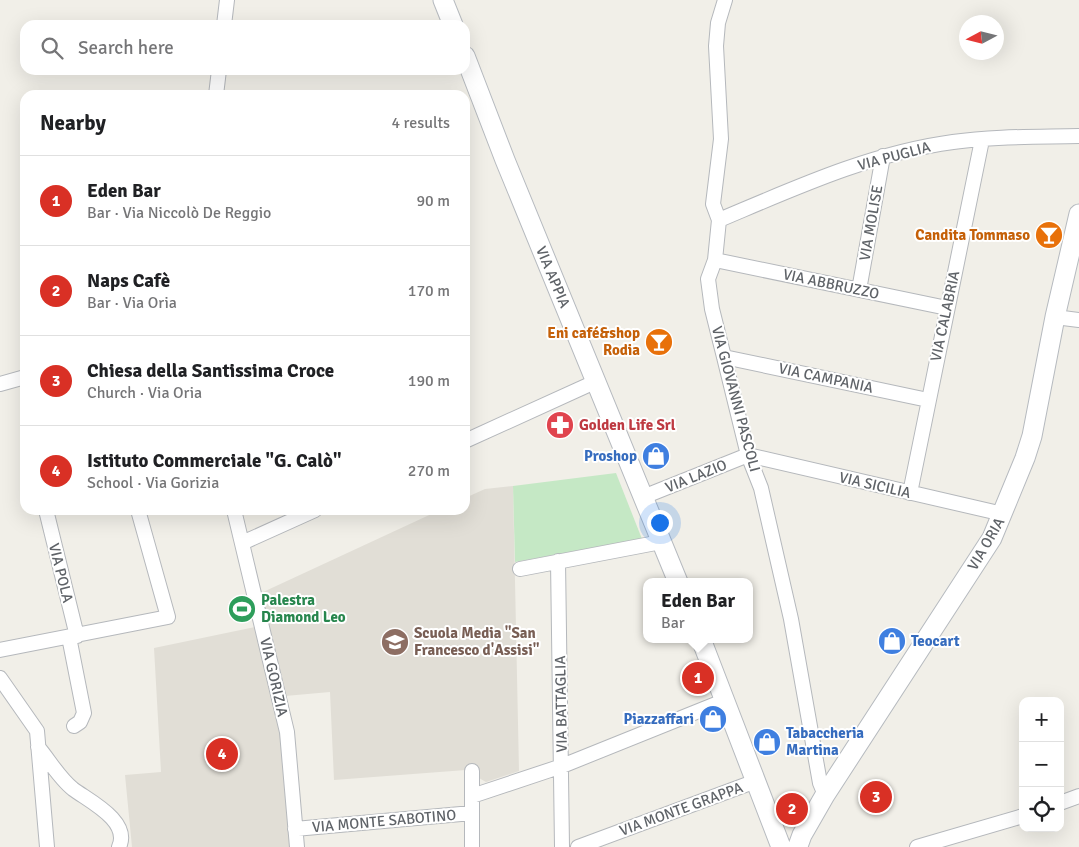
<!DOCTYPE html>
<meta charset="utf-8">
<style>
body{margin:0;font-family:Signika,sans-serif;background:#f2f2f2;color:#202124}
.controls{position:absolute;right:15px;bottom:15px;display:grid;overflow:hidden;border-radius:10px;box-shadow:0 5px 20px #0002}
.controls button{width:45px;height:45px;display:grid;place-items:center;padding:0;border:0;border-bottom:1px solid #e0e0e0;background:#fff;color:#202124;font:25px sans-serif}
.compass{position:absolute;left:959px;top:15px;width:45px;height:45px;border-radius:50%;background:#fff;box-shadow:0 5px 20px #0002;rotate:263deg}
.you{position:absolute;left:659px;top:522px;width:18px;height:18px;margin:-12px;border:4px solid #fff;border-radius:50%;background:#1a73e8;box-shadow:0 0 0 8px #1a73e833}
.badge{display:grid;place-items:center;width:32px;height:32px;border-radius:50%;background:#d93025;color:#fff;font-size:16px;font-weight:700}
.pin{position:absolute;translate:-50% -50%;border:2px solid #fff;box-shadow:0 1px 5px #0006}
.popup{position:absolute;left:643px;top:578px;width:110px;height:65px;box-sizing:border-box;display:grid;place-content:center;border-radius:10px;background:#fff;filter:drop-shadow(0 1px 4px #0005);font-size:16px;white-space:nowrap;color:#757577}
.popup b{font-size:19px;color:#202124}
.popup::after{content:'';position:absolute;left:50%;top:100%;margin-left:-10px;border:10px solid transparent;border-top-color:#fff}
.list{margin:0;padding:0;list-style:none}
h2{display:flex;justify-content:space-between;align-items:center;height:65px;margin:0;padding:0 20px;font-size:21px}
h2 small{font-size:16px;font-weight:400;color:#757577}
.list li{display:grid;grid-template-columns:32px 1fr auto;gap:15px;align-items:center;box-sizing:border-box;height:90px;padding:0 20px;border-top:1px solid #e0e0e0}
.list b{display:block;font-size:19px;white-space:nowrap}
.list p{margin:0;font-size:16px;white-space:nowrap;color:#757577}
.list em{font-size:16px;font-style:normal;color:#757577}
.icon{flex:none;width:28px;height:28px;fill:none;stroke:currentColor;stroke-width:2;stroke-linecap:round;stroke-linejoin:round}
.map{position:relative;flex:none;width:1079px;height:847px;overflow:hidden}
.search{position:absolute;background:#fff;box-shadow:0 5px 20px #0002;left:20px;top:20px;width:450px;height:55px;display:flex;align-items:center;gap:12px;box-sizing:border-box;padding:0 18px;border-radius:15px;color:#757577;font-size:19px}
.panel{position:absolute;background:#fff;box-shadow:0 5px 20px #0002;left:20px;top:90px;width:450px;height:425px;border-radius:15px}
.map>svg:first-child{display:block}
.education{fill:#e1ded6}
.green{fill:#c5e8c5}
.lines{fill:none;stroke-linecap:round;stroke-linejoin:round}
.minor-casing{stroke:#b5b8bc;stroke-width:16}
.secondary-casing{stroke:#b6babf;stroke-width:21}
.minor{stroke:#fff;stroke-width:14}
.secondary{stroke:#fff;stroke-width:19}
.labels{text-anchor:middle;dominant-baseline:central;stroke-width:4;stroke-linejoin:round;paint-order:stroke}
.street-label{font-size:15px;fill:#5f6368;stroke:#fff}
.food-label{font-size:15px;font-weight:bold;fill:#c56008;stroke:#fff;text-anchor:end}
.health-label{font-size:15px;font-weight:bold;fill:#be3a42;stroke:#fff;text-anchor:start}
.shop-label{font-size:15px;font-weight:bold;fill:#366cbe;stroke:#fff;text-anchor:end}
.leisure-label{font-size:15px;font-weight:bold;fill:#27864d;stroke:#fff;text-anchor:start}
.education-label{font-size:15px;font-weight:bold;fill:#785e54;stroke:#fff;text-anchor:start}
</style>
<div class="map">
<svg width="1079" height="847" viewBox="0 0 1079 847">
<rect width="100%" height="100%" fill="#f1efe8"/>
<path class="education" d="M513 486 519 771 486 782 479 778V769L334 780 330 692 285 696 261 593 440 510H465V498L485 489Z
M255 627 281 736 294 847H132L125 775 161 772 154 648Z"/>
<path class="green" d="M616 473 642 539 515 562 513 486Z"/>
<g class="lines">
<defs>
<path id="minor" d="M725 0 718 23 716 46 721 139 713 204 719 220 715 260 708 279 712 309 724 357 748 455 761 488 791 619 820 783 825 795
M224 25 227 0
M216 95 219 70
M719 220C795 188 871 153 953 142 994 136 1038 137 1079 136
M715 260 947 308
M859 290 883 156
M1055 317 1079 320
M724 357 928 400
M0 384 25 377
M465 441 597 381
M910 493 982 140
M643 497 748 455 1003 514
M46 510 77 636
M234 510 287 732 297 847
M242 543 315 510
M558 561 562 847
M520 569 661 542
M69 637 84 713 80 722 74 726
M0 650 168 617 138 510
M0 678 37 731 47 847
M38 747C49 760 59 778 73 789 89 801 131 821 119 847
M472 796 562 766 726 700
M1060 803 1079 796
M295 829 472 813
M472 847V771
M578 847 756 781
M917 847 1023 816"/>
<path id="secondary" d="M443 0 453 25
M465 56 505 160 678 582
M701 639 781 847
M798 846 802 835 825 795 992 538 1025 458 1032 436 1055 317 1079 214"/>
</defs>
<use href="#minor" class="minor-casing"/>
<use href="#secondary" class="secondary-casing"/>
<use href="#minor" class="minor"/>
<use href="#secondary" class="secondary"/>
</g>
<defs>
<symbol id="bar-disc" viewBox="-11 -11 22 22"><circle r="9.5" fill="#e8710a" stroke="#fff"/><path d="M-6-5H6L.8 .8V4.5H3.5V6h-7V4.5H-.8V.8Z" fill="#fff"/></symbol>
<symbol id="pharmacy-disc" viewBox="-11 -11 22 22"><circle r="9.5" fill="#e0444e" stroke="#fff"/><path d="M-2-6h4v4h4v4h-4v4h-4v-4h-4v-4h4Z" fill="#fff"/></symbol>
<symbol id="shop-disc" viewBox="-11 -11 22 22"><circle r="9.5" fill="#3f7fe0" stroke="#fff"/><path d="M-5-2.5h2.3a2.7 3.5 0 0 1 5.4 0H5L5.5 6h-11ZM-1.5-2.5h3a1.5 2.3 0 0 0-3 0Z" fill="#fff"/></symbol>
<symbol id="stadium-disc" viewBox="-11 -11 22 22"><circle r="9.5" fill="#2e9e5b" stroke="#fff"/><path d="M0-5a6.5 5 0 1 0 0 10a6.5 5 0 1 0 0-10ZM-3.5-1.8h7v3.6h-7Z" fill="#fff"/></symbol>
<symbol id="school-disc" viewBox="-11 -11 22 22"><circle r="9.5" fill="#8d6e63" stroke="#fff"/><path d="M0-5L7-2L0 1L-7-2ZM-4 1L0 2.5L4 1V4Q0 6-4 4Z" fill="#fff"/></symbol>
</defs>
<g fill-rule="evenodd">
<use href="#bar-disc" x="1033" y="219" width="32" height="32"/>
<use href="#bar-disc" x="643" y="326" width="32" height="32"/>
<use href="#pharmacy-disc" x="544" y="409" width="32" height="32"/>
<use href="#shop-disc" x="640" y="440" width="32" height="32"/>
<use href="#stadium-disc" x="226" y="593" width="32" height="32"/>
<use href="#shop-disc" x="876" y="625" width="32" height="32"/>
<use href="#school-disc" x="379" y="626" width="32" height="32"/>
<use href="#shop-disc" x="697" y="703" width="32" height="32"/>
<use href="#shop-disc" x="751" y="726" width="32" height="32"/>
</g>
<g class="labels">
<g class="street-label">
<text transform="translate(894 156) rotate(-15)">VIA PUGLIA</text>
<text transform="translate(871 223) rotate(-80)">VIA MOLISE</text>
<text transform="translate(553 277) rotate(67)">VIA APPIA</text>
<text transform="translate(831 284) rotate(12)">VIA ABBRUZZO</text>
<text transform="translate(945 316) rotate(-78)">VIA CALABRIA</text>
<text transform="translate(826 378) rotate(12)">VIA CAMPANIA</text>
<text transform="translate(736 399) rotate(75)">VIA GIOVANNI PASCOLI</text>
<text transform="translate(696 476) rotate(-22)">VIA LAZIO</text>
<text transform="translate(875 485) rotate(13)">VIA SICILIA</text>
<text transform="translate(986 544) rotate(-60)">VIA ORIA</text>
<text transform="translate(61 573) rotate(76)">VIA POLA</text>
<text transform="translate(274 677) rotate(77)">VIA GORIZIA</text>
<text transform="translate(561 704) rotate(-91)">VIA BATTAGLIA</text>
<text transform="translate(681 809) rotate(-20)">VIA MONTE GRAPPA</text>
<text transform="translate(384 821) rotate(-5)">VIA MONTE SABOTINO</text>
</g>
<g class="food-label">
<text x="1030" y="235">Candita Tommaso</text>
<text x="640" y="333">Eni café&amp;shop<tspan x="640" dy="17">Rodia</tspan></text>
</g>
<g class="health-label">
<text x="579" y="425">Golden Life Srl</text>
</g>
<g class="shop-label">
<text x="637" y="456">Proshop</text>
<text x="911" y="641" text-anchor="start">Teocart</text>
<text x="694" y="719">Piazzaffari</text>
<text x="786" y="733" text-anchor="start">Tabaccheria<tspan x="786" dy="17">Martina</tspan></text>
</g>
<g class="leisure-label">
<text x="261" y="600">Palestra<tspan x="261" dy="17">Diamond Leo</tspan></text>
</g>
<g class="education-label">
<text x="414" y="633">Scuola Media "San<tspan x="414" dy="17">Francesco d'Assisi"</tspan></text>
</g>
</g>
</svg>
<div class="controls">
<button>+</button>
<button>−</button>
<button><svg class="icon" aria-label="locate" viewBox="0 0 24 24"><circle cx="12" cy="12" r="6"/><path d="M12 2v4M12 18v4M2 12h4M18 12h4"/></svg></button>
</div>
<svg class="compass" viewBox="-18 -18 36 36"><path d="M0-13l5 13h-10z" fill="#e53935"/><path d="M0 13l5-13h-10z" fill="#757577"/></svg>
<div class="you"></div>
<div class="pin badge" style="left:698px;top:678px">1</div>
<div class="popup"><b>Eden Bar</b>Bar</div>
<div class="pin badge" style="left:792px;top:809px">2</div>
<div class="pin badge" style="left:876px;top:797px">3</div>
<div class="pin badge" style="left:222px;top:754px">4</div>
<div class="search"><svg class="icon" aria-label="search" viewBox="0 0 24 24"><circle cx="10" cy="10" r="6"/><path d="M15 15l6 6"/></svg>Search here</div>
<section class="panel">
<h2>Nearby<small>4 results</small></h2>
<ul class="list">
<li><span class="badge">1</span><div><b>Eden Bar</b><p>Bar · Via Niccolò De Reggio</p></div><em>90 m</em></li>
<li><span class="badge">2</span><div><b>Naps Cafè</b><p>Bar · Via Oria</p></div><em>170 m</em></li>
<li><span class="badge">3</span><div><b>Chiesa della Santissima Croce</b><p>Church · Via Oria</p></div><em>190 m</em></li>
<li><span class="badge">4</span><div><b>Istituto Commerciale &quot;G. Calò&quot;</b><p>School · Via Gorizia</p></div><em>270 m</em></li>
</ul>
</section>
</div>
